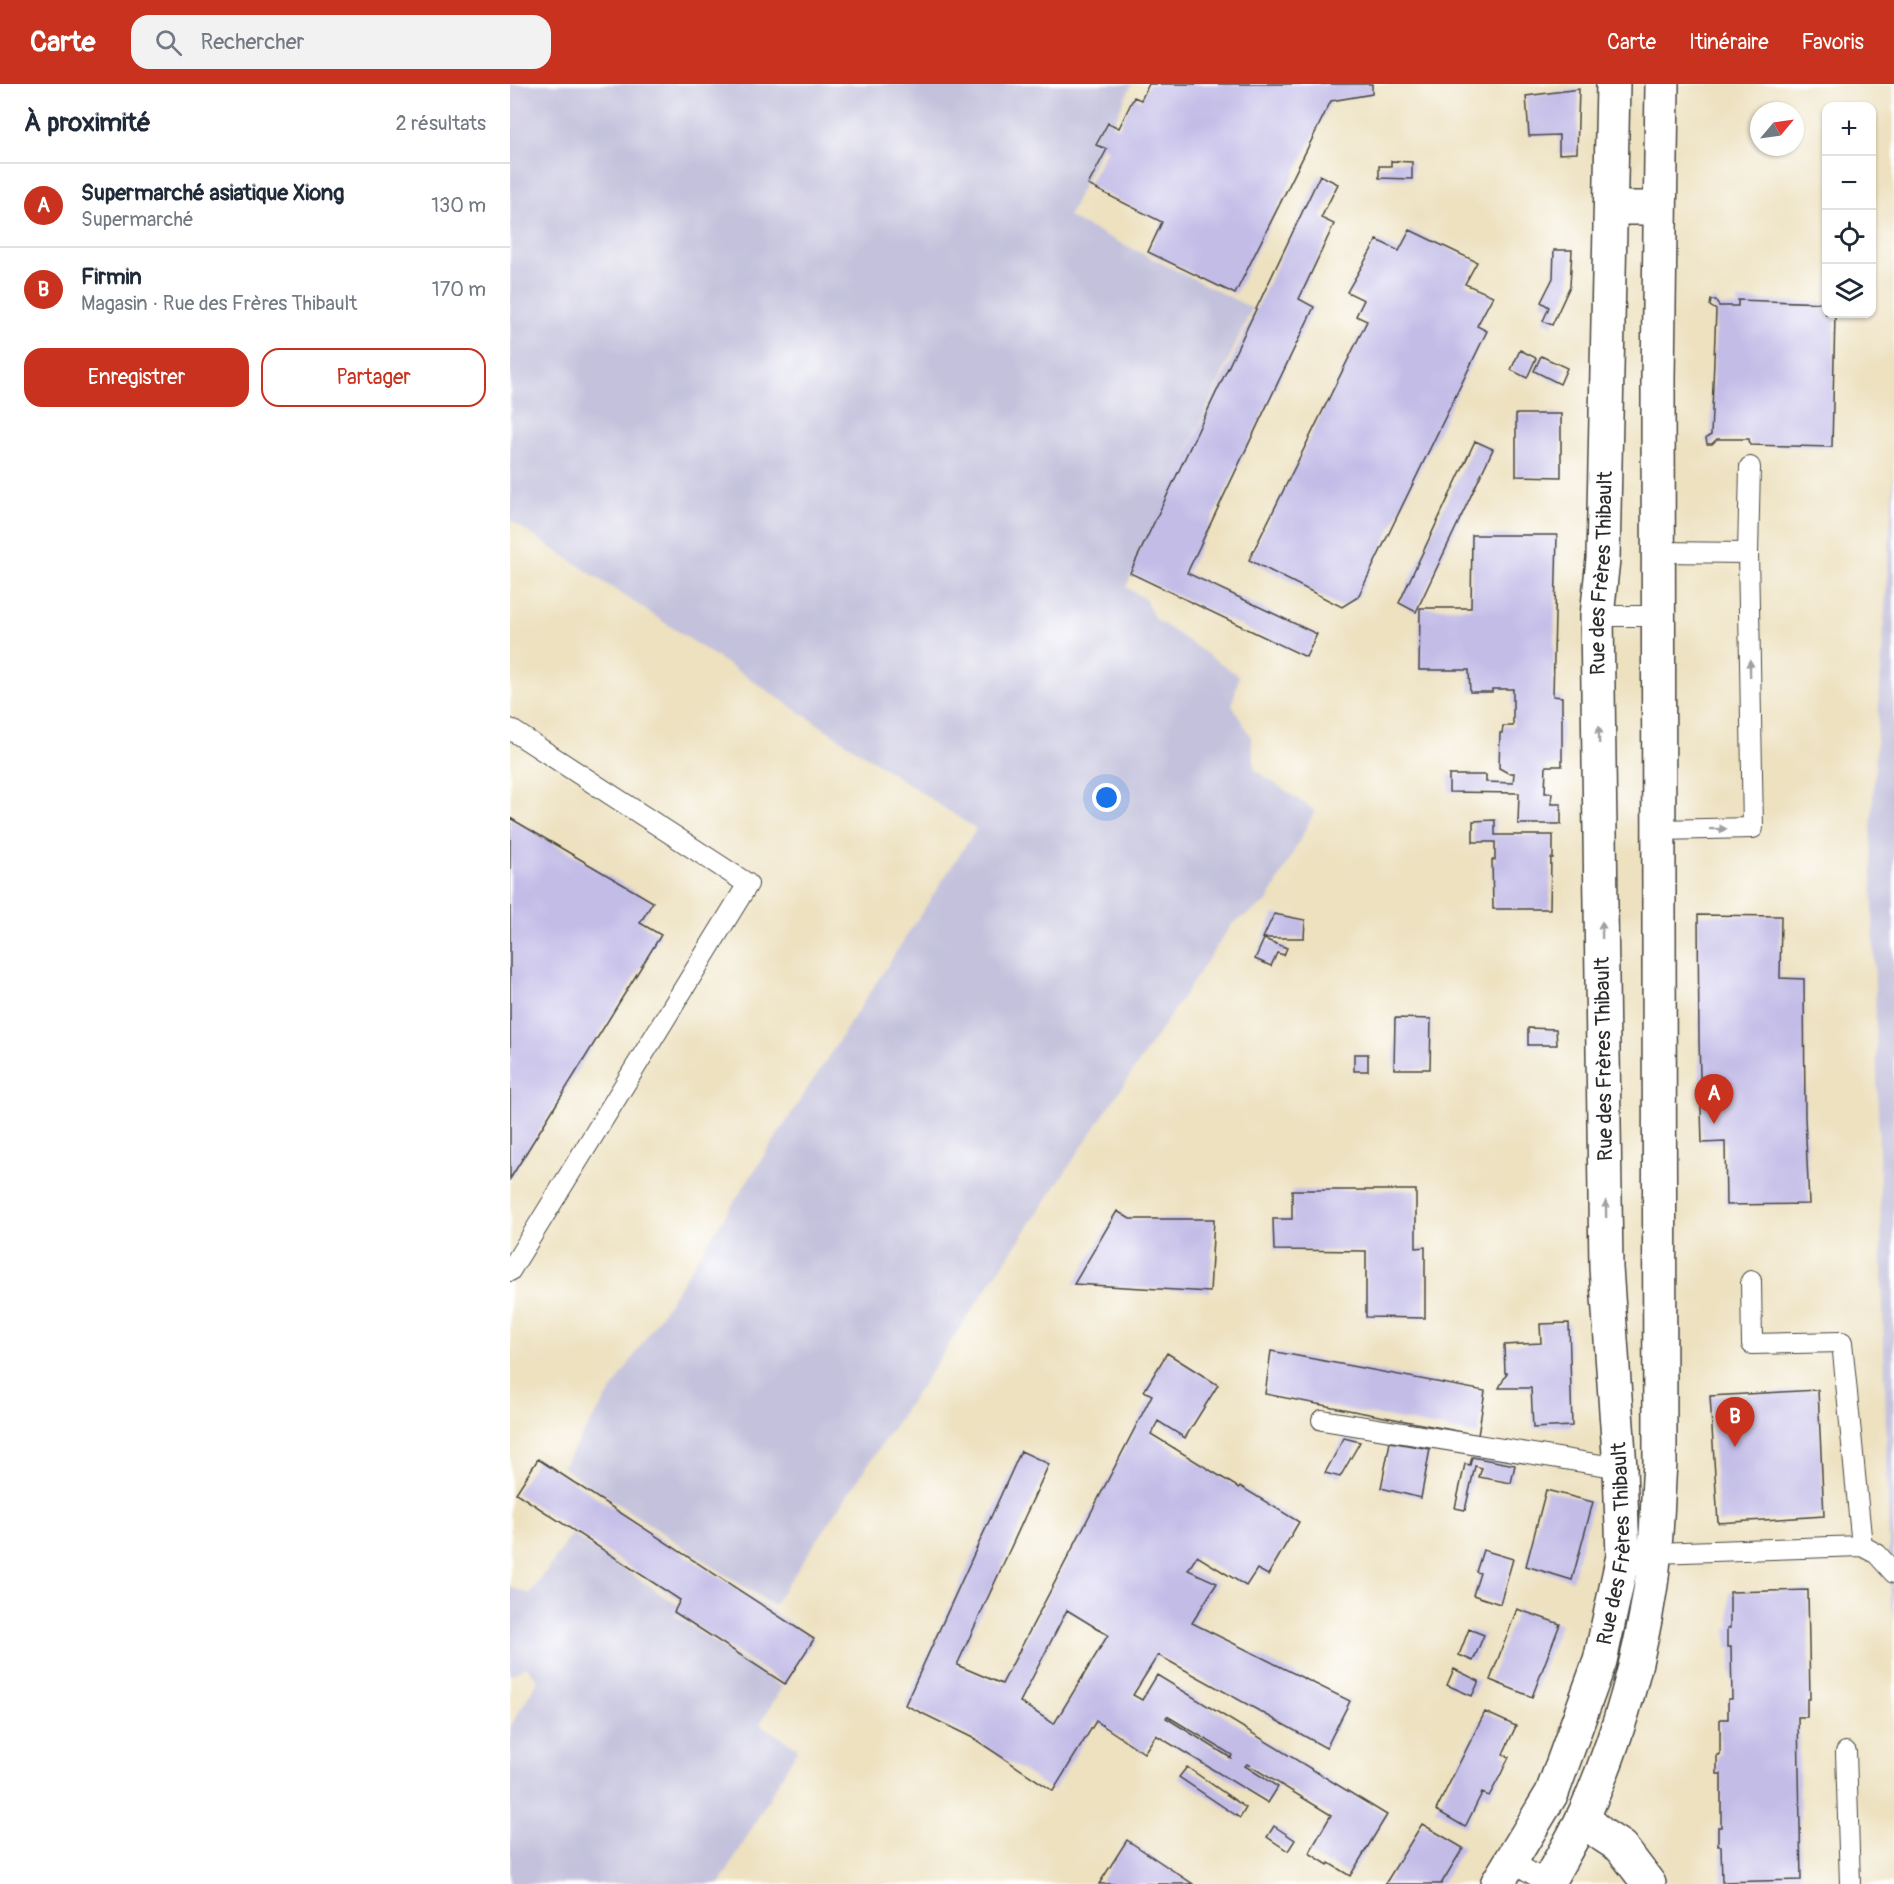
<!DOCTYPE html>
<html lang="fr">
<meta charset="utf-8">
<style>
body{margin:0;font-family:Pangolin,sans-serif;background:#f2f2f3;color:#1f2937}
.controls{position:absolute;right:18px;top:18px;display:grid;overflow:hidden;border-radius:12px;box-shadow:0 2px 4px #0004}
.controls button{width:54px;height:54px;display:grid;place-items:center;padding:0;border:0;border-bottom:2px solid #e0e1e3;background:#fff;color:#1f2937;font:30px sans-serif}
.compass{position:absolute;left:1240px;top:18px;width:54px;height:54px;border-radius:50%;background:#fff;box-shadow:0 2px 4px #0004;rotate:61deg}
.you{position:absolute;left:597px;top:714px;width:21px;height:21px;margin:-15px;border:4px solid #fff;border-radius:50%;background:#1a73e8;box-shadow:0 0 0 9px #1a73e833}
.badge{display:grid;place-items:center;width:39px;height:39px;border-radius:50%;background:#c8321e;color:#fff;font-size:20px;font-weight:700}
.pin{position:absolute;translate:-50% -50px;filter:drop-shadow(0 2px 3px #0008)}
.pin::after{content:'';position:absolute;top:32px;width:21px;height:18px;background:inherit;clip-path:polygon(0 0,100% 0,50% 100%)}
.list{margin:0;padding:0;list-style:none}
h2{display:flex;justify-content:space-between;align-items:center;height:78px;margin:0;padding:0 24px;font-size:26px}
h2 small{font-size:20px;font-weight:400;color:#747a83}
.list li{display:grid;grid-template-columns:39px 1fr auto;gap:18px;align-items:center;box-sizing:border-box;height:84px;padding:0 24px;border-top:2px solid #e0e1e3}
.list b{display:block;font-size:22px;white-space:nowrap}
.list p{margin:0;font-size:20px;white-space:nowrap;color:#747a83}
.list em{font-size:20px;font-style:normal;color:#747a83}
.actions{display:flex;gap:12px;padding:18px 24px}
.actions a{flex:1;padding:14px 0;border:2px solid #c8321e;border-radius:18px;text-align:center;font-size:21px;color:#c8321e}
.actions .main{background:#c8321e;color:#fff}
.icon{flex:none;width:33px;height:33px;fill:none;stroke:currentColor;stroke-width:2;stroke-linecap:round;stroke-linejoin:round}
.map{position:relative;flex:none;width:1384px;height:1800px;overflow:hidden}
header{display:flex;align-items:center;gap:36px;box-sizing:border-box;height:84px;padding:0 30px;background:#c8321e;color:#fff}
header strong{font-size:28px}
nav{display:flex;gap:33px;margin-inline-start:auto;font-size:21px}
.search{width:420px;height:54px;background:#f2f2f3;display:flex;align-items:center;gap:15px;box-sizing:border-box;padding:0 21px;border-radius:18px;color:#747a83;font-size:22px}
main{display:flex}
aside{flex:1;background:#fff}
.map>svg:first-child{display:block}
.industrial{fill:#c3c1db}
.building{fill:#c2bce7;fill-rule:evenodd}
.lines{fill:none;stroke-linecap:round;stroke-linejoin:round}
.lane-casing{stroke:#484641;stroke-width:22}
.street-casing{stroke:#484641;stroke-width:36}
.secondary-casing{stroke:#484641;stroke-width:36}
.lane{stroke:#fff;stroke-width:20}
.street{stroke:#fff;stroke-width:33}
.secondary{stroke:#fff;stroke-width:33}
.oneway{fill:#a0a0a0}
.labels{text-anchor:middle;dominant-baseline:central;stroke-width:4.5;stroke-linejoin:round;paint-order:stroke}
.street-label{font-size:21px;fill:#2b2b2b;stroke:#fff}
</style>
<header>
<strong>Carte</strong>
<div class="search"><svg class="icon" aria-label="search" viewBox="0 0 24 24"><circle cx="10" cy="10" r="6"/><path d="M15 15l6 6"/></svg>Rechercher</div>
<nav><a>Carte</a><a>Itinéraire</a><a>Favoris</a></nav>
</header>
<main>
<aside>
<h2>À proximité<small>2 résultats</small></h2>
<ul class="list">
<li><span class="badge">A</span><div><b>Supermarché asiatique Xiong</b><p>Supermarché</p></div><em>130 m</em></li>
<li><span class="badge">B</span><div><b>Firmin</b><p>Magasin · Rue des Frères Thibault</p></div><em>170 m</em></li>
</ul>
<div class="actions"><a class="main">Enregistrer</a><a>Partager</a></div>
</aside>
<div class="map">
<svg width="1384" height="1800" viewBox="0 0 1384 1800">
<rect width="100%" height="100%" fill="#fff"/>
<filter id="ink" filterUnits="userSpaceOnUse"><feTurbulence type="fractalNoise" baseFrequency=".0167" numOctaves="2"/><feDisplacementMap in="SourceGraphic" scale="12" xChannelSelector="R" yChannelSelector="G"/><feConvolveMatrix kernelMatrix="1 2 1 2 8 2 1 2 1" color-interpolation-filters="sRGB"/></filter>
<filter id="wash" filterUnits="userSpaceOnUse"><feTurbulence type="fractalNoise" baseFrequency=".008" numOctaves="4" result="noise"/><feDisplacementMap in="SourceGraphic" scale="24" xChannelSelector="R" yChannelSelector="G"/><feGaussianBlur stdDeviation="1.35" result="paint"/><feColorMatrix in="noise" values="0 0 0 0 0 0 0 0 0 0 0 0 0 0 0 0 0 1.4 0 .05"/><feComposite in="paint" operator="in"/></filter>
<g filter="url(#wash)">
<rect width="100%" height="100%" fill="#ede1c0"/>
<path class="industrial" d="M0 0H622L558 133 742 224 616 503 635 515 644 534 729 592 722 621 741 653 745 686 805 727 757 818 722 840 263 1522 52 1383 466 745 0 436Z
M1384 383V1541L1380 1506 1361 746Z
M62 1450 169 1522 164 1531 272 1603 250 1640 288 1664 210 1800H0V1643L28 1596 16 1582 0 1592V1503L20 1510Z"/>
<g id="blocks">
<path class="building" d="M639 0H862V10L821 17 725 210 638 168 652 138 578 101 597 65 586 61 598 39 609 44 624 13 631 16Z
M1069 5 1067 69 1049 70V51L1019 52 1016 12Z
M881 77 902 78V95L869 94V82H881Z
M810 91 828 100 811 134 824 140 789 215 804 223 677 489 807 550 796 573 620 489Z
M900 146 967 178 955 200 983 212 967 242 977 247 848 513 832 523 739 476 857 237 846 232 854 216 837 208 867 156 889 167Z
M1044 166H1062L1060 202 1042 241 1033 237 1039 223 1031 218 1043 194Z
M1201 216H1206L1209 222H1228V216L1316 219V230H1325L1322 363 1240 361 1239 355H1207L1202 360H1197L1196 354 1201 351 1206 226 1200 222Z
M1010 266 1026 274 1017 294 1001 286Z
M1031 272 1057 284 1050 300 1024 287Z
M1006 330H1051V393L1006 392Z
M965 357 983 365 906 528 889 519Z
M962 451H1047L1043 612 1052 613V682H1036L1035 709H1042L1041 720H1051V740H1008L1009 709 939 708V691H976V698L1003 699 1004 689H998L989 684 990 649H992L993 642H1003V605H982V608H960L959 586H909L910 524H961Z
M0 734 143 818 130 839 151 851 0 1095Z
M985 736V751H1043V774H1041L1040 825H983L982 776H985V758H963V737Z
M764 830 795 836 794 854H753Z
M1188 831 1271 832 1270 894 1294 895 1295 1033 1299 1120 1216 1121 1215 1058 1192 1059 1189 957Z
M754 855 777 864 774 871 767 869 761 882 745 875Z
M885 934 921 935 920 985H884Z
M1018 944 1046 945 1047 961H1018Z
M844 970H858V987H844Z
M782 1106H906V1164L915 1163V1234L856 1233V1167L764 1166 763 1135H782Z
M607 1127 620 1135H704L700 1208 564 1200Z
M1059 1239 1062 1342 1023 1344 1021 1304H989L997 1289H995L994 1261 1031 1259 1030 1240Z
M761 1267 975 1307 968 1351 755 1310Z
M657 1269 708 1301 675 1354 648 1337 641 1350 729 1404 730 1402 789 1438 758 1491 747 1485 736 1502 687 1472 678 1486 707 1499 682 1539 840 1617 816 1664 648 1571 623 1611 632 1616 647 1591 877 1731 840 1792 819 1779 818 1781 799 1769 821 1731 737 1680 735 1682 768 1703 758 1719 646 1651 634 1669 586 1637 543 1707 463 1654 395 1621 511 1367 539 1380 447 1581 492 1600 642 1311 634 1307ZM557 1526 598 1551 544 1640 510 1618ZM657 1632 722 1671 721 1674 656 1634Z
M1308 1306 1314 1432 1208 1439 1200 1312Z
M834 1354 850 1358 830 1393 815 1389Z
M880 1358 920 1365 911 1414 871 1404Z
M962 1373 1005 1381 1001 1399 969 1393 972 1384 965 1382 955 1426 945 1424 955 1380 960 1381Z
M28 1375 304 1555 275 1600 164 1528 170 1516 6 1409Z
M1036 1406 1083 1418 1062 1496 1016 1482Z
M973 1466 1003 1475 990 1520 963 1511 970 1489 966 1488Z
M1298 1506 1300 1615H1297V1633H1288L1291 1796 1212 1798 1211 1762H1208V1743H1211V1690H1207V1671H1210V1635H1218V1615H1222L1221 1563H1217V1544H1220V1508Z
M1007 1525 1050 1540 1022 1613 980 1596Z
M959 1545 974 1551 963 1577 949 1571Z
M944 1585 969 1597 962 1612 937 1601Z
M975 1628 1006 1642 993 1670 999 1673 990 1692 979 1712 972 1709 955 1743 926 1726Z
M677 1683 736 1724 730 1734 669 1693Z
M912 1740 953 1764 931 1800H875Z
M764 1742 785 1756 778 1767 757 1753Z
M617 1756 683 1800H589Z"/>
</g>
</g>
<g filter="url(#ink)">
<use href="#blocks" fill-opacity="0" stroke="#484641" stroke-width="1.5"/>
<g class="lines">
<defs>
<path id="lane" d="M1149 468 1238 469 1243 744 1149 746
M1238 469 1240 383
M1087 532H1149
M0 645 238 800 0 1187
M812 1336 1110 1384
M1352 1462 1367 1470 1384 1489
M1145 1469 1352 1462 1332 1258 1242 1260 1241 1197
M1336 1668 1340 1800
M1001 1777 1038 1799"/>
<g id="street">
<path d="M1101 124H1149"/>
<path d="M1073 1733 1091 1750 1111 1763 1139 1800"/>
<path id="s1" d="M987 1800 1042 1709 1090 1577 1113 1472 1110 1384 1096 1184 1087 532 1093 475 1103 0"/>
</g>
<path id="secondary" d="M1037 1800C1049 1777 1063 1755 1074 1731 1106 1660 1128 1584 1140 1507 1147 1465 1147 1422 1150 1379L1148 295 1152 0"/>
</defs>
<use href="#lane" class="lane-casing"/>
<use href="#street" class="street-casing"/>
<use href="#secondary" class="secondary-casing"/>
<use href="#lane" class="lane"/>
<use href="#street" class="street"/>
<use href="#secondary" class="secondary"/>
</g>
<defs><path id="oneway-solid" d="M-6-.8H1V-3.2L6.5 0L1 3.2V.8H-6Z" transform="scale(1.5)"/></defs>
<g class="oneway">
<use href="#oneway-solid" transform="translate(1240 584) rotate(-91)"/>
<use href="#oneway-solid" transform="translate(1089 651) rotate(-91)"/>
<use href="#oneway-solid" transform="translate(1208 745) rotate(-1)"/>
<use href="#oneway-solid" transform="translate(1092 846) rotate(-91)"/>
<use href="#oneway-solid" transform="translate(1096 1125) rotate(-91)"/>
</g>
</g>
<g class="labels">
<g class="street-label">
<text stroke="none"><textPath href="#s1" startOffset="1338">Rue des Frères Thibault</textPath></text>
<text transform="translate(1094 975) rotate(-91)">Rue des Frères Thibault</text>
<text stroke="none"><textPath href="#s1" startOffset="366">Rue des Frères Thibault</textPath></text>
</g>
</g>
</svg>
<div class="controls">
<button>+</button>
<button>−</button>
<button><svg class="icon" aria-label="locate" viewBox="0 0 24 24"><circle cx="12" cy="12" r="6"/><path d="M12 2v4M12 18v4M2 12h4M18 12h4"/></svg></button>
<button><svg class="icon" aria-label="layers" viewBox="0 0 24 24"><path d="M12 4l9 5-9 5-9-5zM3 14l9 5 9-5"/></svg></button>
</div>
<svg class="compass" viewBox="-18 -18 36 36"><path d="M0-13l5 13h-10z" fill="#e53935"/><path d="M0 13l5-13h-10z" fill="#747a83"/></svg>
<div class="you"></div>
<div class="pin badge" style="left:1204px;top:1040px">A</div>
<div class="pin badge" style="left:1225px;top:1363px">B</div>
</div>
</main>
